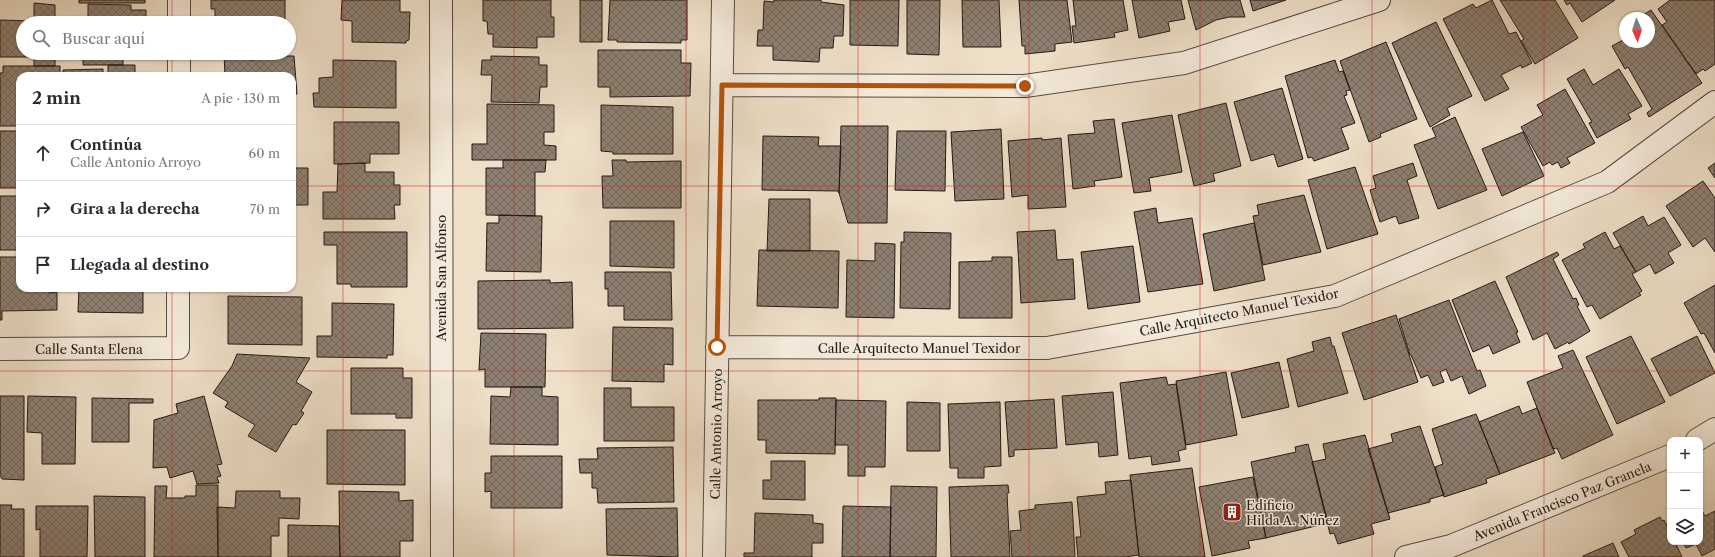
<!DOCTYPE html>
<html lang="es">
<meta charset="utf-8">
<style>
body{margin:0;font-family:"Libre Caslon Text",serif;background:#f2f2f3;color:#2b2b33}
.controls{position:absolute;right:12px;bottom:12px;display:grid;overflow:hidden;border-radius:8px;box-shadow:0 1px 3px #0004}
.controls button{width:36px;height:36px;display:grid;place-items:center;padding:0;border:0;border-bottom:1px solid #e1e1e2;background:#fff;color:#2b2b33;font:20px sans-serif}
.compass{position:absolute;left:1619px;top:12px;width:36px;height:36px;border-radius:50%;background:#fff;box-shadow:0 1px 3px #0004;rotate:177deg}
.stop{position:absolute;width:12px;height:12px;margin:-9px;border:3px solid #b45309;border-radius:50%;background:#fff}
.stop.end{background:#b45309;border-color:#fff;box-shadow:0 1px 4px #0008}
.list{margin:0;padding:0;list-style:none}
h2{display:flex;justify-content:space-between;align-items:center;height:52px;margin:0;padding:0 16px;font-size:17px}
h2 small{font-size:13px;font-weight:400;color:#7c7c81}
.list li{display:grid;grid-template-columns:26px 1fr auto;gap:12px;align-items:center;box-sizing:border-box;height:56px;padding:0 16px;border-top:1px solid #e1e1e2}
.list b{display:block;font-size:15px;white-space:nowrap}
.list p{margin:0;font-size:13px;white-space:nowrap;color:#7c7c81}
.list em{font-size:13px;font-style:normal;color:#7c7c81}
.icon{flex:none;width:22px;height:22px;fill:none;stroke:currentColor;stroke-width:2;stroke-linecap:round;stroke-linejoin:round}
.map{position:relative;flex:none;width:1715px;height:557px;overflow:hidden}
.search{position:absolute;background:#fff;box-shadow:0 1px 3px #0004;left:16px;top:16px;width:280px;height:44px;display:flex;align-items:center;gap:10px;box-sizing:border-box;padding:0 14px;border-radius:22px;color:#7c7c81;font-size:15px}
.panel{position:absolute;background:#fff;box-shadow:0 1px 3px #0004;left:16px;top:72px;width:280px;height:220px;border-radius:12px}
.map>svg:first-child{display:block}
.building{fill:url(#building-cross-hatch);stroke:#241914}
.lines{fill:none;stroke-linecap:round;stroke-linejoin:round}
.minor-casing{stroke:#564a41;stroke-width:24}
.minor{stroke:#f4eadb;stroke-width:22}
.route{stroke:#b45309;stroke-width:5}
.grid{fill:none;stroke:#d62828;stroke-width:1;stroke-opacity:0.55}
.labels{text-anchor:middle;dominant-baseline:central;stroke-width:3;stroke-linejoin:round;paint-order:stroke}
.street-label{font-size:13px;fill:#241914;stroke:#f4eadb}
.poi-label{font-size:13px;fill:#241914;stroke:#f4eadb;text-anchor:start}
</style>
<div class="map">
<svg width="1715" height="557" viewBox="0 0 1715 557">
<defs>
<pattern id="building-cross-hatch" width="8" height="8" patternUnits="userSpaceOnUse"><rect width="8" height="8" fill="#8d8072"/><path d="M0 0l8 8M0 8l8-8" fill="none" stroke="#73685c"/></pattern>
</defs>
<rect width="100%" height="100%" fill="#eedfc8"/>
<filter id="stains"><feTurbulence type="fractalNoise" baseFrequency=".005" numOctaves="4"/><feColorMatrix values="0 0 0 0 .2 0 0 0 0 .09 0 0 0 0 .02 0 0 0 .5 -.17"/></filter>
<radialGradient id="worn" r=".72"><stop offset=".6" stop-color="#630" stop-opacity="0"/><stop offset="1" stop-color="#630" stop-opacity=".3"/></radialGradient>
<path class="building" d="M79 0H145V3H79Z
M211 0H285V23H215V9H211Z
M342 0H400V12H410L409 40 406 41V43L352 42V21L341 20Z
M483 0H551V17H554V37H537V48L493 47V34H488L487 21H483Z
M580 0H602V42H580Z
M610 0H687V40H681V43L617 42V40H608Z
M774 0H821V2L844 5 843 36H834L833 48H820L819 62 773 60V46H757L758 30H763L764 1 774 2Z
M850 0H899L898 46 850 45Z
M907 0H940L939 55 907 54Z
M962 0H999L1001 47H963Z
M1019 0H1067L1072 42 1055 44V51L1025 54V46H1022Z
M1073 0H1123L1128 30 1114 33 1115 37 1074 43 1072 26H1076Z
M1132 0H1181L1185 19 1168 22 1170 31 1139 38Z
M1188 0H1240L1245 17H1229L1216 20 1196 30Z
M1250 0H1286L1253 11Z
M1492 0 1509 34 1516 32 1532 63 1522 68 1521 65 1501 75 1509 89 1485 101 1443 19 1473 4 1476 8Z
M1500 0H1555L1578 38 1535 64 1521 41 1524 39Z
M1564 0H1615L1582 22 1570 3 1567 5Z
M1670 0H1715V64L1705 71 1703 69 1696 74 1662 25 1667 22 1658 9Z
M34 3 55 5V23H23V53H55V66H34V57H0V20L34 21Z
M88 4 131 5V10H146V23H88Z
M1651 10 1702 83 1649 117 1647 113 1652 109 1628 67 1625 69 1612 46 1625 39V42H1649V18H1638Z
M1436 22 1472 96 1447 108 1450 115 1430 127 1392 43Z
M1386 42 1417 119 1380 134 1381 137 1369 142 1340 61Z
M598 50H681V63H691L690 96 610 97V87H598Z
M88 53H146V57H123V65H83V56L88 55Z
M224 53H250V60L268 59V56H294L297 94H295V106H292V76H225Z
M491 56 539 57V65H547V87H540L539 103 491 102 492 75H481L482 60H491Z
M333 60 396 61V108L314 107 313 93H319V78L333 77Z
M1335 60 1339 72 1343 71 1350 90 1346 91 1347 95 1344 96 1355 123 1341 128 1349 149 1314 161 1312 157 1308 158 1285 76Z
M108 65H135V74H146V76H63V70L103 69V74L108 73Z
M3 66H60V76H20V126H0V73H3Z
M1584 69 1593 85 1619 69 1642 106 1628 114 1631 119 1597 138 1589 123 1592 122 1567 79Z
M1282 88 1303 159 1278 167 1274 154 1251 161 1234 102Z
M1565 89 1595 143 1567 158 1570 163 1561 168 1558 162 1552 165 1550 162 1543 166 1521 127 1543 115 1537 105Z
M1226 103 1241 166 1213 174 1215 181 1194 186 1178 115Z
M487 104 554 105V132H544V145L556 146V160H472V144H487Z
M601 105 673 107V154H613V152L601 151Z
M292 106H294L293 154H292Z
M1172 115 1182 172 1149 178 1151 191 1134 193 1122 123Z
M1455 117 1487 190 1438 209 1414 145 1436 137 1432 128Z
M1114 119 1122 177 1094 181 1095 186 1073 189 1068 135 1095 133 1093 121Z
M334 122H399V154H370V163L334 164Z
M841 126H888L887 223H848L839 193Z
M1001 129 1004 199 955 201 951 132Z
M0 131H20V188H0Z
M897 131H946L945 191 895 190Z
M1523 132 1544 176 1502 196 1482 149Z
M763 136 819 137 818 146H841L839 193 838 191 762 190Z
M1042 138V140L1061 138 1066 207 1028 209V195L1012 197 1008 141Z
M503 160H546L545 172H535V216L486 215V168H503Z
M612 160H626V162L681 161V208H603L602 176H613Z
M365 163V172H394V185H400V205H394L395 219H323V192H337L338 164Z
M1413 163 1417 176 1407 180 1419 218 1399 224 1396 216 1380 222 1370 190 1376 188 1373 176Z
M1715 163V178L1708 168Z
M1355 167 1378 234 1327 249 1308 180Z
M292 168H308V205H292Z
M1703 181 1715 198V252L1705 238 1693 247 1666 206Z
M1304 195 1321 252 1263 265 1253 216 1259 215 1257 205Z
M0 196H20V250H0Z
M769 199H810V251H767Z
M1156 208 1158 223 1192 218 1203 284 1148 292 1134 212Z
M499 215 542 216 541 272 486 271 487 223H499Z
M1643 216 1648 226 1664 217 1681 245 1668 253 1674 263 1655 274 1650 264 1636 272 1613 233Z
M610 221H674V268L610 266Z
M1254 223 1265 280 1214 291 1203 234Z
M1055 230 1057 260 1073 259 1075 299 1021 303 1017 232Z
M324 232H407V287H351V284H337V245H324Z
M904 232 951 233 950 309 900 308 901 242H904Z
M1605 232 1614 249 1620 246 1636 272 1632 274 1642 291 1639 293 1641 295 1600 319 1592 305 1587 307 1562 260 1585 248 1583 244Z
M875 243 895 244 894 318 846 317 847 260 875 261Z
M1133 246 1140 302 1088 309 1081 252Z
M17 250H20V288H49V293L57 292V310L2 311V320H0V257H17Z
M759 250 839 251 838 308 757 306Z
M1557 252 1559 255 1553 259 1573 299 1576 298 1579 305 1577 306 1590 331 1569 344 1568 342 1555 349 1547 333 1533 340 1506 277Z
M992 257H1012V318H959V262L992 261Z
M605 272H671L672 320H624V306H608V289H605Z
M550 280V283L572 282 573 328 478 329V281Z
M1495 281 1518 332 1516 333 1520 342 1493 354 1489 345 1473 352 1452 300Z
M1715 285V353L1704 333 1701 334 1684 303Z
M79 288H143V313L78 312Z
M228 296 302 297V345L228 344Z
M1449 300 1477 371 1480 370 1486 386 1469 394 1462 376 1451 381 1446 369 1440 372 1444 382 1433 386 1428 375 1421 378 1411 355H1410L1399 319Z
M332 303 394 304 393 355H387V358L317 357V336H332Z
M1396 315 1418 382 1364 400 1342 333Z
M613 327 673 328V365L664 364V382L612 381Z
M481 333 546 334 545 387H485V369L479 370Z
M1631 336 1665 402 1617 424 1586 357Z
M1697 336 1715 373 1670 396 1651 359Z
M1330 337 1332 346H1334L1348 393 1298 407 1287 359 1314 351 1312 342Z
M1573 350 1613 435 1562 459 1557 448 1553 449 1527 382 1563 368 1558 356Z
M237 354 310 358 296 382 312 392 301 411 304 413 296 425 293 424 276 452 248 436 255 425 225 407 228 402 213 393 232 366Z
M1279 362 1289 407 1242 418 1231 373Z
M351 368H403V378H412V418H396V414H351Z
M1226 372 1237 435 1186 445 1176 381Z
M1166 377 1168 385 1176 384 1186 449 1178 451 1180 461 1152 465 1151 456 1129 459 1120 383Z
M511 387H542V396L558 397V445L490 444 491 396 510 397Z
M604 388H631V407H674V441H604Z
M1113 392 1118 455 1099 457 1098 442 1066 445 1062 396Z
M0 396H24V480L2 479 0 475Z
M28 396 76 397 75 464H42V433L27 432Z
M204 396 222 464 217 465 221 476 217 477 219 483 197 484 193 471 170 478 167 467 153 468 154 420 178 413 176 404Z
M92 398 153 399V403H129V442H92Z
M819 398H836L835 454 766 453V440H758V400H819Z
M1054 399 1057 448 1014 450V456L1009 457 1005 402Z
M836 400 886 401 885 467H865V476H848V445H835Z
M907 402 940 403V451H907Z
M1000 402 1001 466 984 467V478H958V468H950L948 404Z
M1519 406 1522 414 1537 408 1555 453 1500 474 1479 422Z
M1476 414 1500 474 1486 479 1487 483 1444 497 1435 467 1443 464 1432 429Z
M1420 426 1444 495 1430 499V502L1388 513 1368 449 1393 442 1391 434Z
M327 430H405V485L327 484Z
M1365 435 1390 519 1371 524 1374 534 1338 544 1334 533 1330 534 1312 462 1326 459 1323 444Z
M1308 444 1328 523 1266 538 1251 462 1296 452 1295 447Z
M673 447 674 502 598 503 597 488H592V473H580L579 459H598L597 448Z
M491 456H562V508H491V491L485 492V473H491Z
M771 461H805V500L763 499V480H771Z
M1192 468 1205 557H1139L1130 475Z
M1253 477 1266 538 1248 541 1250 548 1212 556 1199 487Z
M1131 480 1139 555 1125 557H1078L1076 537H1081L1077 497 1106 494 1105 482Z
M196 485H218V557H154L155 486H167L166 498H185V496H196Z
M1008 485 1009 493H1007L1010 557H951L949 487Z
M891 486 937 487 936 557H890Z
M236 491H280V498H300L299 519 279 518V536H271V557H218L217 507 235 508Z
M339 491 399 492V501L413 500V541H400V557H340Z
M94 496 145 497V557H95Z
M1072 502 1075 557H1012L1010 531 1021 530 1019 511 1035 509V505Z
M0 505H12L11 509H24V557H0Z
M36 506H88L87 557H40V529L36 530Z
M843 506 891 507 890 557H842Z
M677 508 678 557 607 555 606 509Z
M1701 509 1705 516 1715 511V549L1702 556 1696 544 1686 548 1683 542H1700Z
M755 513 813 515V523L823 524V543H812V557H744V553H754Z
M1660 517 1662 521 1664 520 1670 532V542H1675L1682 557H1629L1621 542 1636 534 1634 530Z
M288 525 339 526 340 557H288Z
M1613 543 1619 557H1583V556Z"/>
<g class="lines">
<defs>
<path id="minor" d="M441 0 442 557
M179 23V0
M179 76V53
M722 85 1025 86 1184 63 1379 0
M717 347 1047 348 1335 296 1607 182 1715 102
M0 349 178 348V288
M1697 440 1715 429
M714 557 723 0
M1406 557 1451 546 1670 456"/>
</defs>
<use href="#minor" class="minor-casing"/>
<use href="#minor" class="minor"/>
</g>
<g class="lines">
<path class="route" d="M717 347 722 85 1025 86"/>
</g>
<path class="grid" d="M172 0V23M343 0V557M514 0V557M686 0V557M858 0V557M1029 0V557M1200 0V557M1372 0V557M1544 0V557M172 53V76M0 186H20M292 186H1715M172 288V557M0 371H1715"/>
<defs>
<symbol id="building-square" viewBox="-11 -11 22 22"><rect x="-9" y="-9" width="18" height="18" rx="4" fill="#8f2418" stroke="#f4eadb"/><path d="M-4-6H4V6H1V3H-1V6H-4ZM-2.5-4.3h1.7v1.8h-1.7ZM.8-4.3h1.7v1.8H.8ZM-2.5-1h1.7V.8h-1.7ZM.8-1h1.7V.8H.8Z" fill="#fff"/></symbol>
</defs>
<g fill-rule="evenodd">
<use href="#building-square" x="1221" y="501" width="22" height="22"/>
</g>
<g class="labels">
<g class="street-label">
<text transform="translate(441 278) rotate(-90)">Avenida San Alfonso</text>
<text transform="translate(1239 312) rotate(-11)">Calle Arquitecto Manuel Texidor</text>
<text x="919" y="348">Calle Arquitecto Manuel Texidor</text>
<text x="89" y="349">Calle Santa Elena</text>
<text transform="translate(716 434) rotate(-89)">Calle Antonio Arroyo</text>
<text transform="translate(1562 501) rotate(-22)">Avenida Francisco Paz Granela</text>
</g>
<g class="poi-label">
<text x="1246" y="505">Edificio<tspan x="1246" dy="15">Hilda A. Núñez</tspan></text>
</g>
</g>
<rect width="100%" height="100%" filter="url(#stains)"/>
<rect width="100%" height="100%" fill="url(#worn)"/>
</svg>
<div class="controls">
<button>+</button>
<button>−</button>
<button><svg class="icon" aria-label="layers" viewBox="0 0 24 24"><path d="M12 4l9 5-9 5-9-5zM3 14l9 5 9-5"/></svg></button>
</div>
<svg class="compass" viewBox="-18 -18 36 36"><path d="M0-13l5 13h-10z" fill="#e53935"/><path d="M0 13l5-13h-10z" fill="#7c7c81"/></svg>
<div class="stop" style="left:717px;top:347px"></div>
<div class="stop end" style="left:1025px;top:86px"></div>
<div class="search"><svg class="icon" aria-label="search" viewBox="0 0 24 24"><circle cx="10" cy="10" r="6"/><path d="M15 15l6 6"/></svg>Buscar aquí</div>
<section class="panel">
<h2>2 min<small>A pie · 130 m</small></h2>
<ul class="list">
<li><svg class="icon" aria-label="ahead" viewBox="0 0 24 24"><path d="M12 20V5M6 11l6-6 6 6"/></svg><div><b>Continúa</b><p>Calle Antonio Arroyo</p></div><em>60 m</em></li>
<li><svg class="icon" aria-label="right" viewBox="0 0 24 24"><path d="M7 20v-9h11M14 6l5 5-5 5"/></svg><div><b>Gira a la derecha</b></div><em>70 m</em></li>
<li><svg class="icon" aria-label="arrive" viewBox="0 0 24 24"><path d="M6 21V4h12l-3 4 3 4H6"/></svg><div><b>Llegada al destino</b></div></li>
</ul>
</section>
</div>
